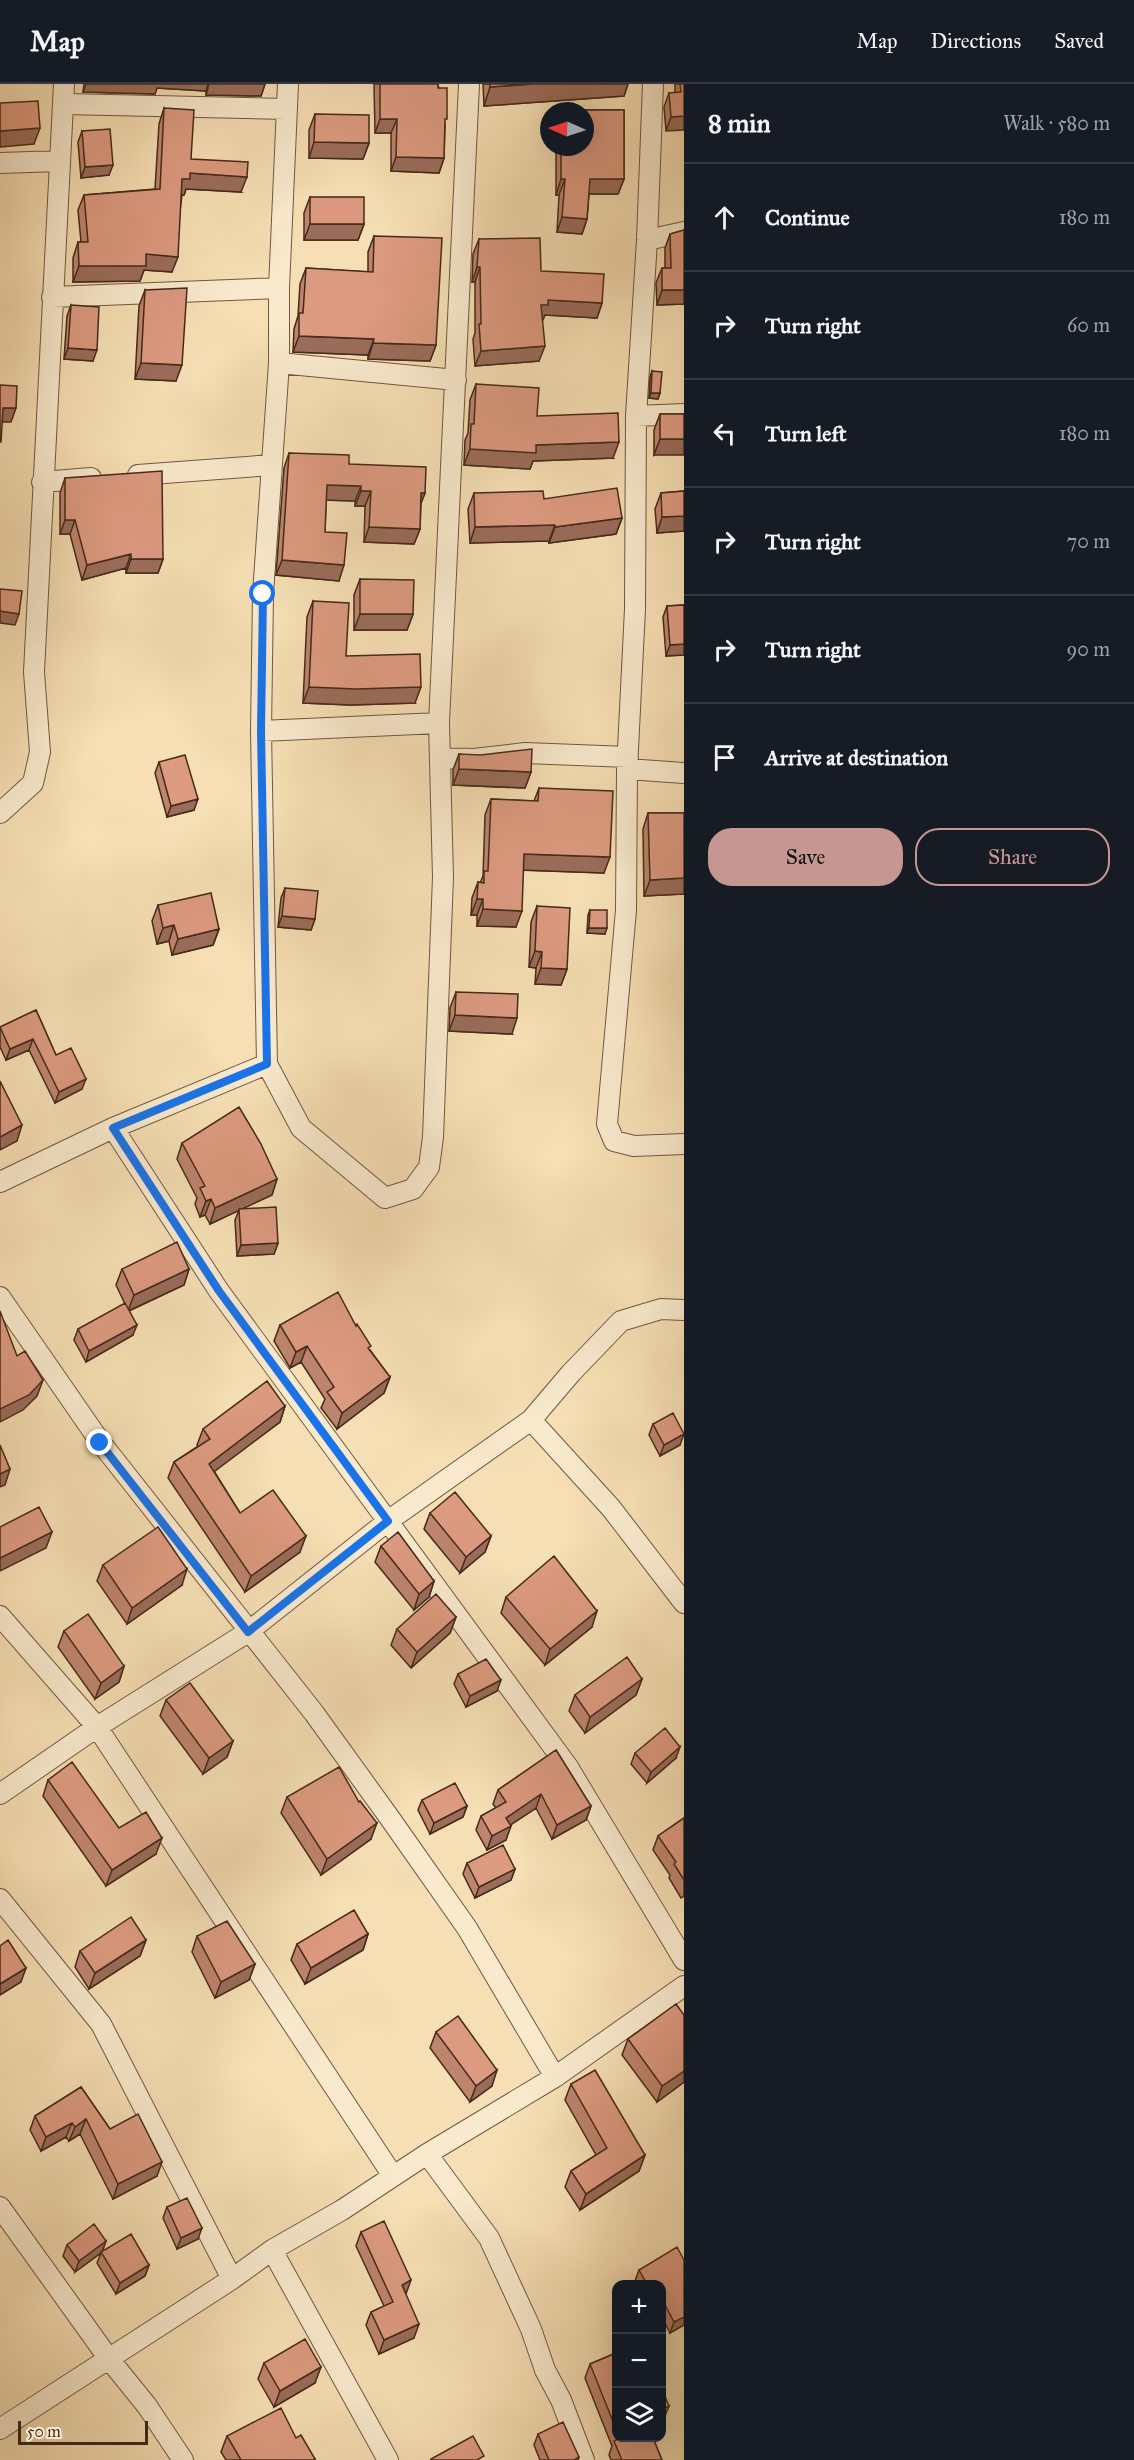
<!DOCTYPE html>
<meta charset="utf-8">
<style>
body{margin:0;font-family:"IM FELL Great Primer",serif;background:#242831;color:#f1f3f6}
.controls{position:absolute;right:18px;bottom:18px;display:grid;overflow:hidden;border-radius:12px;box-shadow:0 6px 24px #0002}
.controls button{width:54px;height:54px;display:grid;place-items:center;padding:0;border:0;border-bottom:2px solid #363941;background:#171b24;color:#f1f3f6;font:30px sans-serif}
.compass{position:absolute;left:540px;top:18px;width:54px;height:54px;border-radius:50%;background:#171b24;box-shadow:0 6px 24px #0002;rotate:273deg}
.scale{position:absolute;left:18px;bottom:15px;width:130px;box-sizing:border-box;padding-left:6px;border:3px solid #462a19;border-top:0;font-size:16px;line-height:21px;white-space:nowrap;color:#462a19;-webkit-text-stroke:4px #f9eace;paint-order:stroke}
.stop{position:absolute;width:18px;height:18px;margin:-14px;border:4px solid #1a73e8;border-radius:50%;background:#fff}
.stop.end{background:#1a73e8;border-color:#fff;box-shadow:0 2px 6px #0008}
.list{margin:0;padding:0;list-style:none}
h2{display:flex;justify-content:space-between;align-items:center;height:78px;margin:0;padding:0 24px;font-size:26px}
h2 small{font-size:20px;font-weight:400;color:#9ea1a6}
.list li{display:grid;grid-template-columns:39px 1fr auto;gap:18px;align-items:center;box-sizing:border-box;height:108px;padding:0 24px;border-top:2px solid #363941}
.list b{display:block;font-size:22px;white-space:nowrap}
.list em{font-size:20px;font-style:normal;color:#9ea1a6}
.actions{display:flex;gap:12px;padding:18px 24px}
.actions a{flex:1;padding:14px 0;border:2px solid #c59692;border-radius:24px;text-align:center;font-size:21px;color:#c59692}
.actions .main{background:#c59692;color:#111}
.icon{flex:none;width:33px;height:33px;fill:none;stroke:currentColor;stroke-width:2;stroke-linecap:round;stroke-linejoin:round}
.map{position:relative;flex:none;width:684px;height:2376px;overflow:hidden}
header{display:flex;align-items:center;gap:36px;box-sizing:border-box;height:84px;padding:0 30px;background:#171b24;border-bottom:2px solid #363941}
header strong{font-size:28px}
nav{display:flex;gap:33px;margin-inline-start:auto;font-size:21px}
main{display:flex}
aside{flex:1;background:#171b24}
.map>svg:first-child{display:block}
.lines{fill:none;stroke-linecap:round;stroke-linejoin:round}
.minor-casing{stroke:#725740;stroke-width:22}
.minor{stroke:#f9eace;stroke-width:20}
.wall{fill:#bd846e;stroke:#462a19;stroke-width:1.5}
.shaded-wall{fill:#9a6c5a;stroke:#462a19;stroke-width:1.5}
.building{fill:#dc9a80;stroke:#462a19;stroke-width:1.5}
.route{stroke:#1a73e8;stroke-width:8}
</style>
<header>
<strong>Map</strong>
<nav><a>Map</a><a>Directions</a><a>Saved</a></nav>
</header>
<main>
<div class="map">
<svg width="684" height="2376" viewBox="0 0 684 2376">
<rect width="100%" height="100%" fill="#f6dfb4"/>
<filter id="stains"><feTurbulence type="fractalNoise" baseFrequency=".00333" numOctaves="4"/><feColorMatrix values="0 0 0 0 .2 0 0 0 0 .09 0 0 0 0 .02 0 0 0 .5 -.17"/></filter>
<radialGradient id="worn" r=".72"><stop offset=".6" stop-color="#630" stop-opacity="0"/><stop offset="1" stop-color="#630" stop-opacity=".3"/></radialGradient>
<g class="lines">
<defs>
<path id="minor" d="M653 0 647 156 636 332 635 525 627 685 626 826 607 1040 614 1057 634 1062 684 1060
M64 20 287 25
M0 79 60 77
M647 156 684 148
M52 213 279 204
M279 279 456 296
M636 332 684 330
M138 391 272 381
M42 398 91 394
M261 647 439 639
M441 674 474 675 525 669 628 673
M627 685 684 689
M0 729 33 699 40 668 34 588 64 0
M267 980 261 647 263 510 279 279V204L288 0
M113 1044 219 1207 568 1683 684 1876
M0 1098 113 1044 267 980 301 1044 385 1114 413 1105 429 1083 433 1053 443 793 439 639 469 0
M0 1213 101 1359 314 1629 389 1733 467 1844 555 1993
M531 1336 611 1424 684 1519
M0 1532 97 1643 393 2092
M0 1710 97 1643 248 1548 388 1437 531 1336 571 1289 621 1237 661 1225 684 1226
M0 1815 101 1940 232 2195
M427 2070 489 2154 531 2245 545 2286 561 2316 584 2376
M0 2123 109 2275 147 2322 183 2376
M272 2166 388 2376
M0 2345 232 2195 272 2166 342 2126 427 2070 555 1993 684 1902"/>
</defs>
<use href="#minor" class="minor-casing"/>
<use href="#minor" class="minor"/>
</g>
<path class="wall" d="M84 0H265L261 12 206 11V7L157 4 155 10 83 8Z
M374 0H438L445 40 444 74 439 89 391 87V49H375Z
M483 0H628L624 12 484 22Z
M675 0H684L666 47 664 23 669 9H675Z
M164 24 191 75 241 108 186 105 184 111H182L172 188 144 186 140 197 73 198V174L78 158H81L78 126 84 111 155 105 159 40Z
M561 26H624V95L618 110H589L587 135 582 150 557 148 559 111H556V63H585V27H561Z
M315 30 369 59 363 75 309 74V46Z
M82 47 109 91 81 94 78 58Z
M310 113 364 140 358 156H304V129Z
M684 146V220L657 221 656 199 662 184H665V164L670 150Z
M374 152 436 261 430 277 368 275V271L293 268 294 245 298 232 300 200 306 184 368 188V168Z
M479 155 602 219 597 234 545 231 542 236 539 277 475 282 473 255 475 249V198H472L473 170Z
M145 206 176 297 135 295 139 222Z
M71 221 93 277 64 275 67 232Z
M652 287 660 309 658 315 649 314 650 293Z
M476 300 537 332 613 374 533 377 530 385 464 381 465 356 468 349 470 316Z
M660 330H684L654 371V346Z
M289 369 349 380 425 409 421 419 420 445 414 460 364 458 365 422H355V417L326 416 325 448 339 497 276 491 284 384Z
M65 394 163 475 158 489H126V484L82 496 70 450H60V409Z
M684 407V447L657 449 655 425 661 409Z
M474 409 622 434 616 450 549 459V457L470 459 468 425Z
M360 495 413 530 407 546H354V511Z
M313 517 346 572 415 619 351 621 303 619 307 533Z
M684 521V571L666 572 663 533 667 522Z
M459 670 531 688 525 704 453 701V686Z
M159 678 194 726 167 733 155 689Z
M539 704 604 789 523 786 516 843 477 842V831H471L472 814 478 798 480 799 483 792 485 731 491 715 534 717Z
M648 729H684V810L644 812 643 745Z
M285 804 315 835 311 846 278 843 281 814Z
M158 821 219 845 213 861 172 871 169 857 157 860 152 837Z
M537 822 567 885 561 901 535 900 536 884 529 883 531 838Z
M590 826 605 850 587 849 588 831Z
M456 908 512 950 449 947 450 924Z
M36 926 56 971 82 1005 55 1019 29 966 6 976 0 963V943Z
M182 1059 277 1095 272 1111 241 1125 278 1159 274 1170 237 1172 235 1136 239 1126 210 1140 205 1131 200 1133 195 1120 197 1114 177 1075Z
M122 1185H189L184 1201 129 1227 133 1251 86 1278 74 1256 78 1245 125 1220 116 1201Z
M280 1241 370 1266 390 1293 384 1309 337 1345 321 1324 325 1315 301 1278 290 1284 274 1257Z
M285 1322 280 1338 214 1387 240 1429 300 1468 245 1508 168 1394 174 1378 198 1362 197 1361 203 1345Z
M653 1340 680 1361 660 1372 649 1351Z
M430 1429 491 1452 485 1468 460 1489 424 1445Z
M381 1462 434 1497 429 1513 414 1526 375 1478Z
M103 1481 182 1501 127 1540 97 1497Z
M506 1513 592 1543 545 1581 501 1529Z
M456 1533 450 1549 411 1584 391 1561 397 1545Z
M64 1547 124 1582 119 1598 95 1615 58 1563Z
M458 1590 497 1607 466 1623 454 1600Z
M642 1595 636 1611 585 1649 569 1627 575 1611Z
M166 1616 233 1657 227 1673 203 1690 160 1632Z
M556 1666 591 1722 586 1736 552 1755 536 1724 510 1741 506 1756 487 1766 476 1746 481 1732 496 1724 493 1720 498 1706Z
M635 1669 676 1674 647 1699 631 1680Z
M48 1696 119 1744 156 1770 106 1802 43 1712Z
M287 1713 371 1755 321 1791 281 1729Z
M422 1716 467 1722 463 1733 430 1750 418 1726Z
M684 1734V1812L681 1814 669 1794 670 1791 653 1766 658 1752Z
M467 1779 515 1785 511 1796 475 1814 463 1790Z
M368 1850 363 1866 305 1900 291 1876 297 1860Z
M197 1852 255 1880 249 1896 215 1914 192 1868Z
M146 1856 140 1872 89 1905 75 1883 80 1867Z
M684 1931V1998L657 2018 622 1971 628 1955Z
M436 1948 492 2002 470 2018 430 1964Z
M571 2000 645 2071 639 2087 580 2126 565 2103 571 2087 596 2071 565 2016Z
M81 2003 110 2045 157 2092 113 2115 80 2050 69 2057 66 2053 41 2067 30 2046 35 2032Z
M167 2123 198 2155 177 2165 163 2134Z
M361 2148 414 2254 379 2270 366 2241 371 2228 384 2222 356 2162Z
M106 2157 102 2168 149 2181 145 2192 116 2210 97 2179 101 2169 75 2188 63 2172 67 2161Z
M684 2176V2241L670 2249 662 2233V2200H637L635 2197 639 2186Z
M616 2269V2354H653L662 2376H611L609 2371 612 2362 585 2294 590 2280Z
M264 2279 315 2299 274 2323 258 2295Z
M538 2350 579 2373 578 2376H540L534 2361Z
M227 2352 296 2354 315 2375V2376H226L221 2368Z"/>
<path class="shaded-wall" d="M86 0H208L206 7 157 4 155 10 83 8Z
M209 0H265L261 12 206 11Z
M532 0H628L624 12 484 22 490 3Z
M684 32V46L666 47 671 33Z
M380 35H397L391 49H375Z
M40 44 34 60 0 63V47Z
M314 58 369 59 363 75 309 74Z
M396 73 444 74 439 89 391 87Z
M113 81 109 91 81 94 85 83Z
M190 89 247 93 241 108 186 105 184 111 177 110 182 95Z
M561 95H565L559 111H556Z
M590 95H624L618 110H584Z
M562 133 587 135 582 150 557 148Z
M310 140H364L358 156H304Z
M146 170 178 173 172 188 144 186 140 197 73 198 79 182Z
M477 183H480L475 198H472Z
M662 206H684V220L657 221Z
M548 216 602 219 597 234 545 231 543 236H536L541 221Z
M299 252 374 255 368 271 293 268Z
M373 259 436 261 430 277 368 275Z
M545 262 539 277 475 282 481 267Z
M68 264 97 266 93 277 64 275Z
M141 279 182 281 176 297 135 295Z
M651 309H660L658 315 649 314Z
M3 324H16L11 338H0Z
M660 355H684V371H654Z
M619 358 613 374 533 377 530 385 464 381 470 365 536 361Z
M327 401 361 402 355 417 321 416Z
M361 407H371L365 422H355Z
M421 409H425L419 424Z
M684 432V447L657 449 662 433Z
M622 434 616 450 549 459 555 443Z
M65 436H75L70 450H60Z
M555 441 549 457 470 459 475 443Z
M369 443 420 445 414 460 364 458Z
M131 470 126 484 82 496 87 481Z
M131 475H163L158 489H126Z
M282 476 344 481 339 497 276 491Z
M0 527 19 530 15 541 0 539Z
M360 530H413L407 546H354Z
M684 560V571L666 572 670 561Z
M309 603H421L415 619 351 621 303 619Z
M459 685 531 688 525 704 453 701Z
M198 715 194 726 167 733 171 722Z
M524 770 610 773 604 789 518 786Z
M684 794V810L644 812 650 796Z
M477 815H483L477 831H471Z
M483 825 522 827 516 843 477 842Z
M282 832 315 835 311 846 278 843Z
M174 841 169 857 157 860 163 844Z
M589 844H607L605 850 587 849Z
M219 845 213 861 172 871 178 855Z
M535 867 542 868 536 884 529 883Z
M541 884 567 885 561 901 535 900Z
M455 931 517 934 512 950 449 947Z
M33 955 29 966 6 976 10 965Z
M86 995 82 1005 55 1019 59 1008Z
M22 1041 17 1057 0 1066V1053Z
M277 1095 272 1111 210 1140 215 1124Z
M211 1115 205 1131 200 1133 206 1117Z
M278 1159 274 1170 237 1172 241 1161Z
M189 1185 184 1201 128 1227 134 1211Z
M137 1241 133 1251 86 1278 89 1267Z
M307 1262 301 1278 290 1284 296 1268Z
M390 1293 384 1309 337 1345 342 1329Z
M43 1296 37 1312 23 1326 0 1338V1325Z
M285 1322 280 1338 203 1396 209 1380Z
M684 1350 680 1361 660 1372 664 1361Z
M10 1385 5 1401 0 1403V1390Z
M52 1448 46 1464 0 1487V1474Z
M306 1452 300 1468 245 1508 251 1492Z
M491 1452 485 1468 460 1489 466 1473Z
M187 1485 182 1501 127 1540 132 1524Z
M434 1497 429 1513 414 1526 419 1510Z
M597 1527 592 1543 545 1581 550 1565Z
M456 1533 450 1549 411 1584 417 1568Z
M124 1582 119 1598 95 1615 101 1599Z
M642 1595 636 1611 585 1649 590 1633Z
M501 1596 497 1607 466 1623 470 1612Z
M233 1657 227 1673 203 1690 209 1674Z
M680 1663 676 1674 647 1699 651 1688Z
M541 1710 536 1724 503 1746 511 1742 506 1756 487 1766 492 1752 506 1734Z
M467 1722 463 1733 430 1750 434 1739Z
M591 1722 586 1736 552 1755 557 1741Z
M377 1739 371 1755 321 1791 327 1775Z
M162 1754 156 1770 106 1802 112 1786Z
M515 1785 511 1796 475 1814 479 1803Z
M368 1850 363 1866 305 1900 311 1884Z
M146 1856 140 1872 89 1905 95 1889Z
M255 1880 249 1896 215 1914 221 1898Z
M26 1884 21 1898 0 1911V1900Z
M497 1986 492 2002 470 2018 476 2002Z
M684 1987V1998L657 2018 662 2002Z
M86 2035 80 2050 69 2057 75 2043Z
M72 2039 66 2053 41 2067 46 2053Z
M645 2071 639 2087 580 2126 586 2110Z
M162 2078 157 2092 113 2115 118 2100Z
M202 2144 198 2155 177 2165 181 2154Z
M106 2157 102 2168 75 2188 79 2177Z
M149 2181 145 2192 116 2210 120 2199Z
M411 2196 406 2210 402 2201Z
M684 2233V2241L670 2249 674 2238Z
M419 2240 414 2254 379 2270 384 2256Z
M321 2283 315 2299 274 2323 280 2307Z
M669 2322 663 2337 662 2338V2325Z"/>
<path class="building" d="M380 0H438V4H447V35H445L444 74 396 73 397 35H380Z
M490 0H532L490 3Z
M680 0H684V32L671 33 669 9 681 8Z
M38 17 40 44 0 47V19Z
M164 24 194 26 191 75 248 78 247 93 190 89V95H182L178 173 146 170V182H79L78 158H88L84 111 160 105Z
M561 26H624V95H590L587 135 562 133 565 95H561V63H585V27H561Z
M315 30 369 31V59L314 58Z
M110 45 113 81 85 83 82 47Z
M310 113H364V140H310Z
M684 146V206H662V184H671L670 150Z
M374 152 442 154 436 261 373 259 374 255 299 252V229H303L306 184 373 188Z
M540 154 541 187 604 190 602 219 548 216V221H541L545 262 481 267 479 240H481L480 183H477L479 155Z
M187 204 182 281 141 279 145 206Z
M71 221 99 223 97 266 68 264Z
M652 287 662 288 660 309H651Z
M476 300 539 304 537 332 618 329 619 358 536 361V369L470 365 471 340H474Z
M0 301 17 302 16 324H3L1 358H0Z
M660 330H684V355H660Z
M289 369 349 371V380L426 383 425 409H421L420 445 369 443 371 407H361V402L327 401 325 448 347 449 344 481 282 476Z
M162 387 163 475H131V470L87 481 75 436H65V394Z
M617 404 622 434 555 443V441L475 443 474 409 543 407 544 415Z
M684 407V432L662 433 661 409Z
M360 495 414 496 413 530H360Z
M0 505 22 507 19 530 0 527Z
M313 517 349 519 346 572 420 570 421 603 356 605 309 603Z
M684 521V560L670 561 667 522Z
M532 665 531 688 459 685V670L481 671Z
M185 671 198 715 171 722 159 678Z
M539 704 613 707 610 773 524 770 522 827 483 825V815H477L478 798 484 799V787H488L491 715 538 717Z
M648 729H684V794L650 796Z
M285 804 318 807 315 835 282 832Z
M211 809 219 845 178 855 174 841 163 844 158 821Z
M537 822 570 824 567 885 541 884 542 868 535 867Z
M590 826H607V844H589Z
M456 908 518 910 517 934 455 931Z
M36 926 56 971 71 964 86 995 59 1008 33 955 10 965 0 943Z
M0 997 22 1041 0 1053Z
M239 1023 261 1060 277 1095 215 1124 211 1115 206 1117 200 1104 205 1102 182 1059Z
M276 1123 278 1159 241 1161 239 1125Z
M177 1158 189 1185 134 1211 122 1185Z
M338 1208 356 1242 357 1240 371 1262 368 1264 390 1293 342 1329 327 1308 334 1303 307 1262 296 1268 280 1241Z
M125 1219 137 1241 89 1267 78 1245Z
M0 1227 17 1272 25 1267 43 1296 29 1311 0 1325Z
M267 1297 285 1322 209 1380 240 1429 273 1406 306 1452 251 1492 174 1378 210 1355 203 1345Z
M673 1329 684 1350 664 1361 653 1340Z
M0 1361 10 1385 0 1390Z
M455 1408 491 1452 466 1473 430 1429Z
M39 1423 52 1448 0 1474V1443Z
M158 1443 187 1485 132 1524 103 1481Z
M398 1448 434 1497 419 1510 381 1462Z
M554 1472 597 1527 550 1565 506 1513Z
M436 1510 456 1533 417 1568 397 1545Z
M88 1530 124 1582 101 1599 64 1547Z
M627 1573 642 1595 590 1633 575 1611Z
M486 1575 501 1596 470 1612 458 1590Z
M190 1599 233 1657 209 1674 166 1616Z
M665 1644 680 1663 651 1688 635 1669Z
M556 1666 591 1722 557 1741 541 1710 506 1734 511 1742 492 1752 481 1732 506 1718 498 1706Z
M72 1678 119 1744 146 1728 162 1754 112 1786 48 1696Z
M339 1683 359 1718 360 1717 377 1739 327 1775 287 1713Z
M455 1699 467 1722 434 1739 422 1716Z
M684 1734V1796L674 1780 676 1778 658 1752Z
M503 1761 515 1785 479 1803 467 1779Z
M354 1826 368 1850 311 1884 297 1860Z
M131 1833 146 1856 95 1889 80 1867Z
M227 1837 255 1880 221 1898 197 1852Z
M8 1856 26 1884 0 1900V1862Z
M676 1920 684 1931V1987L662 2002 628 1955Z
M458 1932 497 1986 476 2002 436 1948Z
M595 1986 645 2071 586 2110 571 2087 607 2064 571 2000Z
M81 2003 110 2045 138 2030 162 2078 118 2100 86 2035 75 2043 72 2039 46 2053 35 2032Z
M187 2114 202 2144 181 2154 167 2123Z
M384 2137 411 2196 402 2201 419 2240 384 2256 371 2228 393 2218 361 2148Z
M94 2140 106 2157 79 2177 67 2161Z
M131 2150 149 2181 120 2199 101 2168Z
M677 2163 684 2176V2233L674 2238 662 2215V2200H647L639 2186Z
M305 2255 321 2283 280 2307 264 2279Z
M616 2269V2345L590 2280Z
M662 2305 669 2322 662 2325Z
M281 2324 296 2354 301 2351 315 2375 313 2376H241L227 2352Z
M563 2338 579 2373 574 2376H549L538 2350Z
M473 2352 484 2372 477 2376H431V2375Z
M620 2354H653L662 2376H622L614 2357Z"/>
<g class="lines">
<path class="route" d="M100 1359 248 1548 388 1437 219 1207 113 1044 267 980 261 647 263 510"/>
</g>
<rect width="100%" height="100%" filter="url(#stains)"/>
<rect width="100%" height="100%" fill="url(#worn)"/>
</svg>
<div class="controls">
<button>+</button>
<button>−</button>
<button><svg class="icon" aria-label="layers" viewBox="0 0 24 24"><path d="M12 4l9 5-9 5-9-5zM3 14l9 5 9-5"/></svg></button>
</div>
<svg class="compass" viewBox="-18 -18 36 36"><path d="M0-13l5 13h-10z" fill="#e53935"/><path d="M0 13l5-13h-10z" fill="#9ea1a6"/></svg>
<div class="scale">50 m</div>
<div class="stop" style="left:263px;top:510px"></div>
<div class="stop end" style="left:100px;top:1359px"></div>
</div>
<aside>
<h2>8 min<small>Walk · 580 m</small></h2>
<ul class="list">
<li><svg class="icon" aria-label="ahead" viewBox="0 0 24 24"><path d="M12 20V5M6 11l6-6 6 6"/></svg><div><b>Continue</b></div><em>180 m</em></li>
<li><svg class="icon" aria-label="right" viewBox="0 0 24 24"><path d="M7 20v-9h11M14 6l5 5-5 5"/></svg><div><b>Turn right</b></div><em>60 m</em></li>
<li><svg class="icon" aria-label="left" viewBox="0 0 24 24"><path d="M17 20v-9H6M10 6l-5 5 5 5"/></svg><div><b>Turn left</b></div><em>180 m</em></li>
<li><svg class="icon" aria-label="right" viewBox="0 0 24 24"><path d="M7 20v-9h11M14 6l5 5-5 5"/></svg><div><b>Turn right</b></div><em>70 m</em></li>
<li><svg class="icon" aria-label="right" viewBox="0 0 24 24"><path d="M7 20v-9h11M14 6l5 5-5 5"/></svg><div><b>Turn right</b></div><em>90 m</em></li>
<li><svg class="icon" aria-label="arrive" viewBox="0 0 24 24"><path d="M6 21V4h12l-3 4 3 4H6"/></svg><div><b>Arrive at destination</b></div></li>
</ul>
<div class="actions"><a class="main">Save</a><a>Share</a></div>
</aside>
</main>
